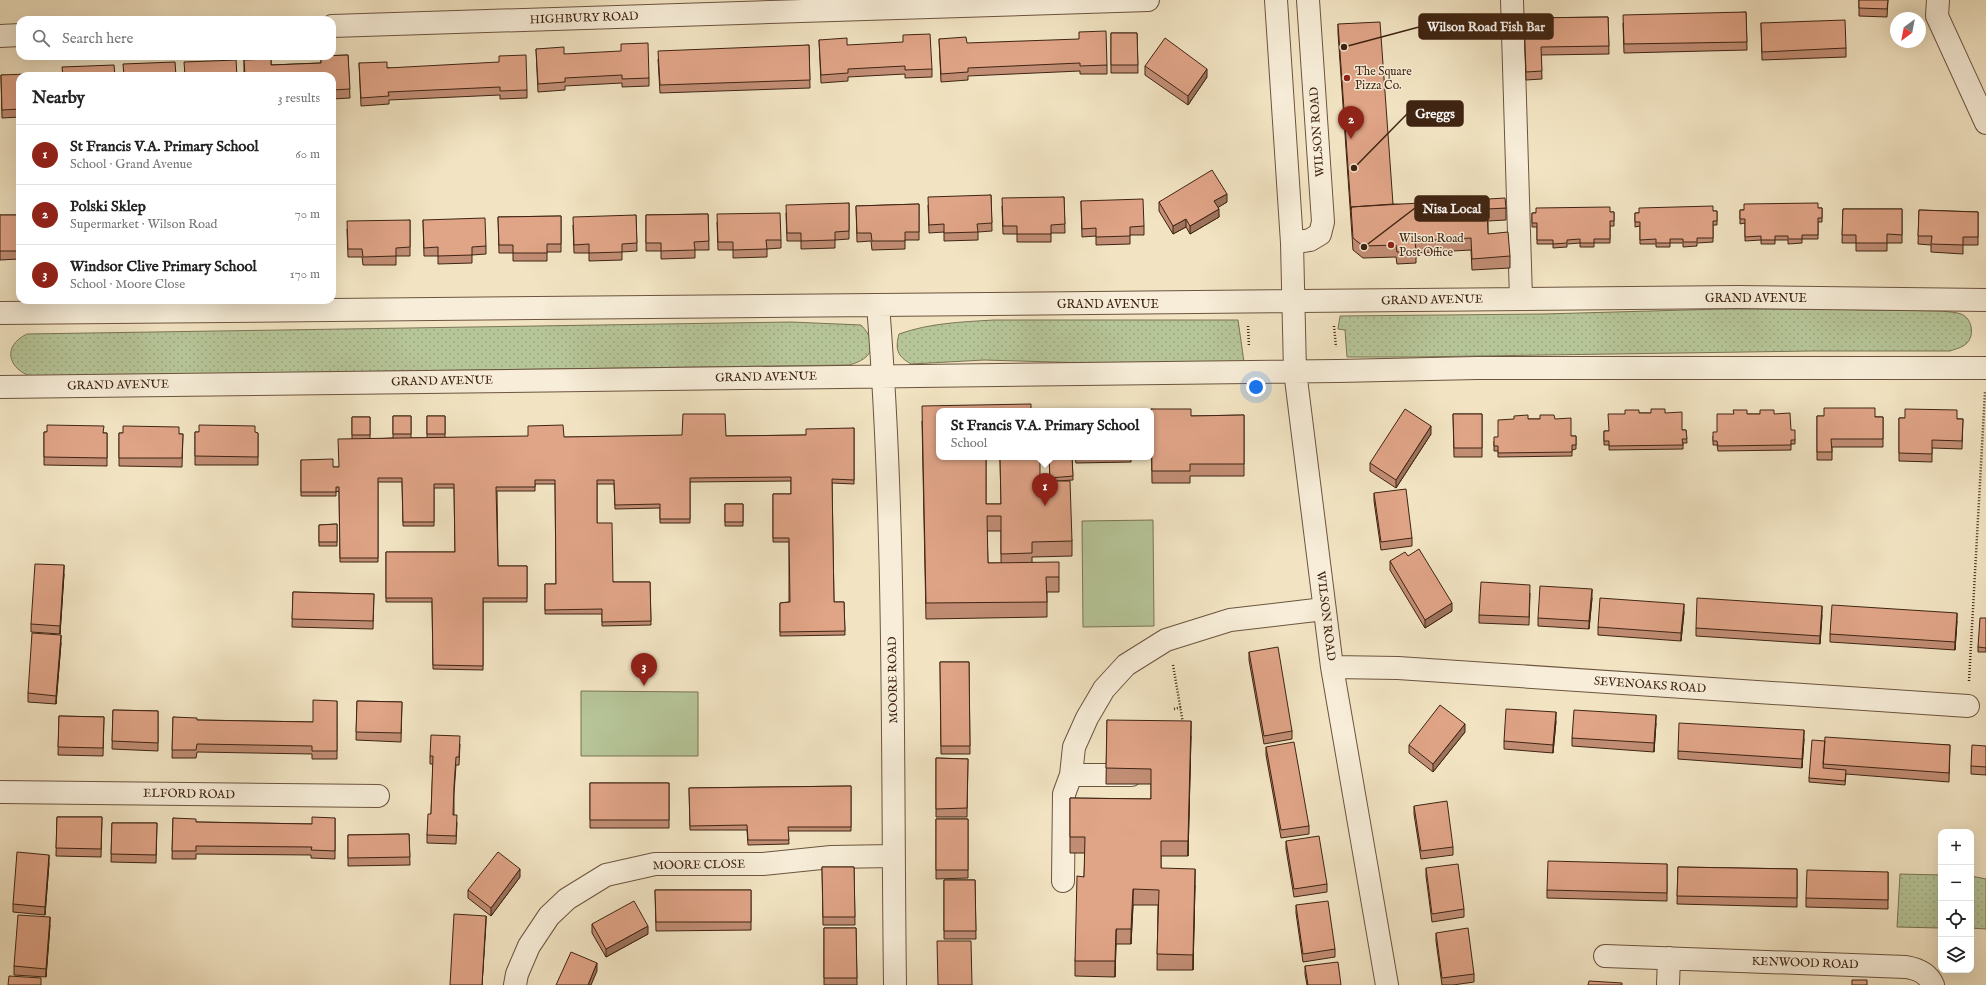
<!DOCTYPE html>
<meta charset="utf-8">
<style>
body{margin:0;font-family:"IM FELL English",serif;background:#f2f2f2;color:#222}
.controls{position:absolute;right:12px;bottom:12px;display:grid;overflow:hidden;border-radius:8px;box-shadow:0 4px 16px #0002}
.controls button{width:36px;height:36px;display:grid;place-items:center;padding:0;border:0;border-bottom:1px solid #e0e0e0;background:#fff;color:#222;font:20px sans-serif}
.compass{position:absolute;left:1890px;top:12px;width:36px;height:36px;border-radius:50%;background:#fff;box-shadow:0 4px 16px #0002;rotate:212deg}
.you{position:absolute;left:1256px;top:387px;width:14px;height:14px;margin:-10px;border:3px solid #fff;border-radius:50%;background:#1a73e8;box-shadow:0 0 0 6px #1a73e833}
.badge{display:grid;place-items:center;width:26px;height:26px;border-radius:50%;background:#8f2418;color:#fff;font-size:13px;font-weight:700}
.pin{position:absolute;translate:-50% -33px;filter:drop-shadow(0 1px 2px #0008)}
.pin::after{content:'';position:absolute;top:21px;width:14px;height:12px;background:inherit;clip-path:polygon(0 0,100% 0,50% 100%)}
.popup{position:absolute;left:936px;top:408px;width:218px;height:52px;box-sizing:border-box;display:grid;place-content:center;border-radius:8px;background:#fff;filter:drop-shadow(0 1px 3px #0005);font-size:13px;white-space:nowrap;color:#767676}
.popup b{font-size:15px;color:#222}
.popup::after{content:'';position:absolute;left:50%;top:100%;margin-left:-8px;border:8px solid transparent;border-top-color:#fff}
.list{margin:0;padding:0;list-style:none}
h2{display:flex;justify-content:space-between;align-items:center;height:52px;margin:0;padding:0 16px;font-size:17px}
h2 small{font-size:13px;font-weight:400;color:#767676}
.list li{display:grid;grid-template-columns:26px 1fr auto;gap:12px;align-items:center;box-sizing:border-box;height:60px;padding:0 16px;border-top:1px solid #e0e0e0}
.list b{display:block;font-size:15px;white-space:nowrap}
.list p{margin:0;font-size:13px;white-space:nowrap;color:#767676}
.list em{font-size:13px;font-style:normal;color:#767676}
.icon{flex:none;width:22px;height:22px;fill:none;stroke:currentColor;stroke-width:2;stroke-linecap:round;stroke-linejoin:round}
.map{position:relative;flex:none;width:1986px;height:985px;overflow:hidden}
.search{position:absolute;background:#fff;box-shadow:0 4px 16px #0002;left:16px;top:16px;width:320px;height:44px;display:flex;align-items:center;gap:10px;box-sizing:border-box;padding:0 14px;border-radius:12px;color:#767676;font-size:15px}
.panel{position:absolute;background:#fff;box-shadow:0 4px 16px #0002;left:16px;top:72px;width:320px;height:232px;border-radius:12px}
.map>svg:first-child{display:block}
.grass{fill:url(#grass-dots);stroke:#7a7455}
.garden{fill:#b6c598;stroke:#7a7455}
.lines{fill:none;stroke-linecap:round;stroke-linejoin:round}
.minor-casing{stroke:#6c543e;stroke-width:24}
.path{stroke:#3f2412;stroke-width:2.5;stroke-dasharray:1 2;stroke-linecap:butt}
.minor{stroke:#f7edd8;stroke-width:22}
.wall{fill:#c18d74;stroke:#3f2412;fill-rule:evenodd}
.shaded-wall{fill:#9d735e;stroke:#3f2412}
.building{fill:#e0a487;stroke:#3f2412}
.poi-dot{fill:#8f2418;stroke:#f7edd8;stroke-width:1.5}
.labels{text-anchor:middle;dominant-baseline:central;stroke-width:3;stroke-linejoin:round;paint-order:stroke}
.street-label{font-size:12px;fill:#3f2412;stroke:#f7edd8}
.poi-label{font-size:12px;fill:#3f2412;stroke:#f7edd8;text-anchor:start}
.leader{fill:none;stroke:#3f2412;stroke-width:1.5}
.callout-dot{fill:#3f2412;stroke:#f7edd8;stroke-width:1.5}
.callout{fill:#3f2412;stroke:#3f2412;stroke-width:1.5}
.callout-label{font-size:13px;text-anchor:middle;font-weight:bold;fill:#fff}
</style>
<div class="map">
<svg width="1986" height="985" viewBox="0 0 1986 985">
<defs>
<pattern id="grass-dots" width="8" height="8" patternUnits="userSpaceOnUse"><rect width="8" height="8" fill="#b6c598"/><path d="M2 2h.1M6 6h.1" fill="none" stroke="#9ea982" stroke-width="1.8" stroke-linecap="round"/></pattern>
</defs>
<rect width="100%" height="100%" fill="#f2e4c3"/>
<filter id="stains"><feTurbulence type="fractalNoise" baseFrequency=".005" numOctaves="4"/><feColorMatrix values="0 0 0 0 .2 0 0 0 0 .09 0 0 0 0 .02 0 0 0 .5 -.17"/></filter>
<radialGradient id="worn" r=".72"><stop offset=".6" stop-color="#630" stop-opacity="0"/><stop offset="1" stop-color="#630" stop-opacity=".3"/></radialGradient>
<path class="grass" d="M1722 309H1809L1942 311C1948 312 1956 312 1961 314 1972 318 1975 335 1967 343 1962 348 1955 349 1950 351H1812L1412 357H1347L1345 330 1338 329 1340 316 1543 314Z
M994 320H1238L1244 362 1089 363 984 360 911 364C897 356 895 349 899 334 930 323 961 322 994 320Z
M791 322 861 325C879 344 873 359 849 365L30 376C8 368 2 346 27 334Z
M1900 874 1941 875V928L1897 927Z
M1971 876 1986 879V929L1971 928Z"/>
<path class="garden" d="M1153 520 1154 626 1083 627 1082 521Z
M581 691 698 692V756H581Z"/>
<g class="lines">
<defs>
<path id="minor" d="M1276 0 1292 243 1295 371 1332 667 1387 985
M1512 0 1521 299
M1938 0 1937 16 1986 123
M332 26 1148 0
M0 36 20 35
M1292 243 1310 240 1320 234 1323 222 1308 0
M878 305C896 531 892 759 895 985
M0 313 1738 297 1986 300
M0 387 1338 371 1477 368H1986
M1332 667 1398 668 1968 706
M1131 775H1071L1074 747 1087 718 1104 689 1126 665 1166 640 1230 620 1324 609
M0 792 378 796
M1063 881 1064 794 1071 775
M1605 956 1906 967C1918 969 1928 973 1933 985
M515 985 517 974 529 946 549 916 567 899 606 875 655 864H763L831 857 893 856
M1668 985 1669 958"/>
</defs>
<use href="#minor" class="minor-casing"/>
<path class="path" d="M1248 326 1249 347
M1334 326 1336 347
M1173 665 1183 723
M1969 681 1985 392
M1174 709 1181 707"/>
<use href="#minor" class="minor"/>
</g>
<path class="wall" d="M1859 0H1888L1887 17 1859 16Z
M1746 12 1747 50 1624 53 1623 23Z
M1608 17 1609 54 1541 55 1542 79 1526 80 1524 18Z
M1761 23 1846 48V57L1762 60Z
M1338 24 1393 204 1506 208V220L1488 221V234L1510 256V268L1472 270 1471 250 1416 253V263L1397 264 1396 257 1363 258 1353 250 1338 33Z
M1111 33H1137L1138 73H1111Z
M939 39 1107 65V74H1080V71L968 76V80L941 82Z
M819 40 847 45 932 69V77L905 78V74L848 77V81L821 83Z
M809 45 810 88 660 93 658 59Z
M536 49 564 54 649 78V86L622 87V83L565 86V90L538 92Z
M348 55 350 98 332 99V76H244V60L271 59V65L321 63V56Z
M359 63 527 90V98L500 99V95L389 100V104L361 106Z
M1145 66 1207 77 1188 105 1145 75Z
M1 75 20 76V117L2 118Z
M991 195 992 231 978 232V240L944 241V232L929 233 928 205Z
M1064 197 1065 233H1051V242H1017V234H1003L1002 206Z
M1081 201 1144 226V235H1130V244L1096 245V236L1082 237Z
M1159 202H1227L1218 207 1219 217 1190 234 1186 227 1173 234 1159 211Z
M849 203V239L835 240V248L801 249V241H787L786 213Z
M919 204V240H905V249L872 250 871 241 857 242 856 206Z
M1822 208V222H1818V239H1802V243L1788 244V240H1775V244H1761V240L1745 241V223L1740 224V210Z
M1843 209H1902V243H1887V251H1856V243H1842Z
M1919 210 1978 212V245H1963V254L1931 252V245L1918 244Z
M1717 211V225H1713V242L1697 243V246L1683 247V243H1670V247H1656V244H1640V226L1635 227V213Z
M1614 212V226H1610V243H1594V247H1580V243L1567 244V247L1553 248V244H1537V227H1532V213Z
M708 214 709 250H695V258L661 259V251H646V215Z
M0 215H20V251H19V259L0 260Z
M636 215 637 251 622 252V260L589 261V253H574L573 225Z
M561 216V252H547V261H513V253H499L498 217Z
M410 220V256H396V265H363L362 257H348L347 229Z
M423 220 486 246V254L472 255V263L438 264V256H424Z
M332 222 335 249V257H332Z
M717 222 781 240V248L767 249V257L733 258V250H718Z
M1151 409 1191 416 1244 415V476H1190V483H1152Z
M1639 413H1665L1682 430H1686L1687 443H1683V449L1609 450V445H1604V431H1609Z
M1453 414H1482V457H1454Z
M1747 414H1774L1791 430 1795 440V444H1791V450L1718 451 1717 445H1713V436L1717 432Z
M393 416H411V438H427V416H445V438L726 436 806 435 854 428V484L832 483 834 602H844L845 635 780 636V603L789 602V542H773V494H791V481L690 482V523H660V508L615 509 614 484H597V523L613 582H650L651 625 602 626V614H545V584H556L555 484H535V491H497L498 566H527V602H483V670L433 669 432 602H386V552H455L454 488H434V526H403L402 482H378V562H340L339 491 336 492V496H301V460L333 467H339L352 439V417H370V439L393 438Z
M1817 416 1883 417V447H1832V460H1817Z
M1899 418 1963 419 1962 449 1932 448V462L1899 461Z
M1528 419H1555L1571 436H1576V449L1572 450V456L1498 457V451H1494V441L1498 437Z
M922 421 939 457H1031L986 458V504H1001L1000 458 1040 481H1050L1049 457H1072L1073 480 1057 481 1072 541V556L1032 557V562L1059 577V592H1047V617L926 619ZM987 531H1001V563H988Z
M44 432 107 433V466L44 465Z
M195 432 258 433V465H195Z
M119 433 183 434 182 467 119 466Z
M1431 434 1396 488 1370 471V463Z
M1075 457H1131V462L1076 463Z
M1374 493 1412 538V546L1381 550 1374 501Z
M725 504H743V526H725Z
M337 524V546H319V525Z
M1390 561 1452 611 1425 628 1390 570Z
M64 574 60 634 31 632V624Z
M293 592 374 594 373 629 292 627Z
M1530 593 1529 625 1479 623V615Z
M1592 598 1589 629 1538 626V618Z
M1684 612 1681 641 1598 635V627Z
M1822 615 1820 644 1696 636V628Z
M1986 618V652H1978V647Z
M1957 621 1955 650 1830 642V634Z
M61 643 56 704 28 702V693Z
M1249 652 1292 731V739L1264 744 1249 660Z
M940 662H969L970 754H941Z
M337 701V759H312V754L197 752 196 758H172L173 717 197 720 313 722Z
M357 701 402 702 401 742 356 740Z
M113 710 158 711V751L112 749Z
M59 716 104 717 103 756 58 755Z
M1107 720 1191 736 1188 856H1161V868L1195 885 1193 970H1157L1158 905H1133L1131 944H1116L1115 977 1075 976V961L1084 877 1085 853H1070V798L1151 799V784H1106Z
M1556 721 1553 753 1504 749V741Z
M1656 723 1654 752 1572 746V738Z
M1465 732 1433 772 1409 753V745Z
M1804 739 1802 768 1678 759V751Z
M1825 741 1950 745 1949 782 1846 774 1845 785 1809 782V778Z
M460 744 459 765H456L454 794V815L457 823 456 844 427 843V835L431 814 433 764H430V756Z
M1986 746V775L1971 774V766Z
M1266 747 1309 826V834L1281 838 1266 755Z
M936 758 968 759 967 817H936Z
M590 783H669V828H590Z
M851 786V831H788L789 844 748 845 747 830H690L689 788Z
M1414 806 1453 847V855L1421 859 1414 814Z
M57 817H102L101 857 56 856Z
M173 818 196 822 312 824 335 818V859L311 858V855L196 854V859H172Z
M936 819H968V878L936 879Z
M112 823H157L156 863 111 862Z
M409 834 410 865 348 866V835Z
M1286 841 1327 884V892L1294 897 1286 849Z
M49 863 45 915 13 912V904Z
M1667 864V901L1547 898V890Z
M822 867H854L855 925H823Z
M1678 867 1797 869V907L1677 904Z
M1426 868 1464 909V917L1432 922 1426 876Z
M1888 872V909L1806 907V898Z
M520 877 491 916 468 898V890Z
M944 880H975L976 939H944Z
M655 890H751V930L656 931Z
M1296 905 1335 949V957L1303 962 1296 913Z
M592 924 648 934 606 957 592 933Z
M50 925 46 977 14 975V966Z
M824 928H856L857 985H824Z
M1436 933 1474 974V982L1453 985H1442L1436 941Z
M1305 966 1341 985H1307L1305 974Z"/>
<path class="shaded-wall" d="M1207 69V77L1188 105V96Z
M1227 194V202L1214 210V201Z
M1219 209V217L1190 234V226Z
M1186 219V227L1173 234V226Z
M1431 426V434L1396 488V480Z
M64 565V574L60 634V626Z
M1592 589V598L1589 629V621Z
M1452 603V611L1425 628V620Z
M1684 604V612L1681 641V633Z
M1822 606V615L1820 644V636Z
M1957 613V621L1955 650V642Z
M61 635V643L56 704V696Z
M1556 712V721L1553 753V745Z
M1656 715V723L1654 752V743Z
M1191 721V736L1188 856V841Z
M1465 724V732L1433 772V764Z
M1804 730V739L1802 768V759Z
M49 855V863L45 915V907Z
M520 869V877L491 916V908Z
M1195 869V885L1193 970V955Z
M1133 889V905L1131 944V929Z
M486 916V924L482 985Z
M50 917V925L46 977V969Z
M648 926V934L606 957V949Z
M1116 929V944L1115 977V961Z
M597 963V971L591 985H588Z"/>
<path class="building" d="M1859 0H1888L1887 9 1859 8Z
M1746 12 1747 42 1624 44 1623 15Z
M1608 17 1609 46 1541 47 1542 71 1526 72 1524 18Z
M1845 20 1846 48 1762 52 1761 23Z
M1380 22 1393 204 1351 207V210L1338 24Z
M1106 31 1107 65 1080 66V63L968 68V72L941 74 939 39 966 37 967 43 1079 39V32Z
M1111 33H1137L1138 65H1111Z
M930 34 932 69 905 70V66L848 69V73L821 75 819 40 847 38V45L903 42V35Z
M1165 38 1207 69 1188 96 1145 66Z
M648 43 649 78 622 79V75L565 78V82L538 84 536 49 564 47V54L621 51V44Z
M809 45 810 80 660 85 658 51Z
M348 55 350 89 332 90V76H245L244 60 271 59V65L321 63V56Z
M526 55 527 90 500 91V87L388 92 389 96 361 98 359 63 387 62V68L499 62V56Z
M236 60 237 76H185L184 62Z
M175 62 176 76H124L123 64Z
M114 65 115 76H63L62 67Z
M53 73V76H20V109L2 110 1 75Z
M1212 170 1227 194 1214 201 1219 209 1190 226 1186 219 1173 226 1159 202Z
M991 195 992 223 977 224 978 232 944 233V224L929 225 928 197Z
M1064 197 1065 224 1051 225V234H1017V226H1003L1002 198Z
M1505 198 1506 208 1487 209 1488 234 1508 232 1510 256 1472 259 1471 238 1415 241 1416 251 1397 252 1396 245 1363 246 1353 238 1351 207Z
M1143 199 1144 226 1130 227V236L1096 237V228L1082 229 1081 201Z
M849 203V231L835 232V240L801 241V233H787L786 205Z
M1818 203V208H1822V218H1818V235H1802V239H1788V236H1775V240H1761V236L1745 237V219H1740V210H1744V204Z
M919 204V232H905V241H872L871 233H857L856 206Z
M1713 206V211H1717V221H1713V238H1697V242H1683V239H1670V243H1656V239L1640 240V222H1635V213H1639V208Z
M1610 207V212H1614V221H1610V239H1594V243H1580V239L1567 240V243L1553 244V240H1537V223H1532V213H1536V208Z
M1843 209H1902V235L1887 234V243H1856V235H1842Z
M1919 210 1978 212V237H1963V245L1931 244 1932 236H1918Z
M780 213 781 240H766L767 249 733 250V242H718L717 214Z
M708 214 709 241 694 242 695 250 661 251V243H646V215Z
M0 215H20V243H19V251H0Z
M636 215 637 243 622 244V252L589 253V244L574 245 573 217Z
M561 216V244H547V253H513V245H499L498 217Z
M485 218 486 246 472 247V255L438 256V247L424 248 423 220Z
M410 220V247L396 248V256L363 257 362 249H348L347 221Z
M332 222H334L335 249H332Z
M1031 404V411H939V457H986V504H1001L1000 458H1040V481H1070L1072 541 1032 542V553L1001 554V516H987L988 563 1059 562V577H1046L1047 602 926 603 922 406Z
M1824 408H1875V417H1883V439H1831L1832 452H1817V416H1824Z
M1151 409H1191V416L1244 415V464H1190V471H1152Z
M1405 409 1431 426 1396 480 1370 463Z
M1651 409H1665V413L1682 412V430H1686L1687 439H1682L1683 445 1609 446V441H1604V431H1609L1608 414H1625V410H1639V413H1651Z
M1905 409 1957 410V419H1963L1962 441 1932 440V454L1899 453V418H1905Z
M1733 410H1747V414H1760V410H1774V414L1790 413 1791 430H1795V440H1791V445L1718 446 1717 441H1713V432H1717V414H1734Z
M683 414H725L726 436 806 435V429L854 428V480L832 479 834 602H844L845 631 780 632V603L790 602 789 538H773V494H791V477L690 478V519H660V504L615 505 614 480H597V523H612L613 582H650L651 621 602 622V609L545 610V584H556L555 480H535V487H496L498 566H527V598H483V666L433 665 432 598H386V552H455L454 484H434V522H403L402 478H378V558H340L339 487H336V492H301V460L333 459V467H339L338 439 528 436V426L563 425 564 437 682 435Z
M1453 414H1482V448H1454Z
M1528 415V419H1540V415H1554L1555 419 1571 418V436H1576V445H1572V452L1498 453V446H1494V437H1498V420L1514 419V416Z
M393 416H411V434H393Z
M427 416H445V434H427Z
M352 417H370V435H352Z
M47 425 104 426 103 433H107V458L44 457V432H47Z
M199 425 255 426V432L258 433V457L195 456V432H199Z
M123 426 179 427V434H183L182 458H119V433H123Z
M1049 457H1072L1073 476 1050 478Z
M1406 489 1412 538 1381 542 1374 493Z
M725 504H743V522H725Z
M337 524V542H319V525Z
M1419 549 1452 603 1425 620 1390 561 1405 552 1408 556Z
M35 564 64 565 60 626 31 624Z
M1481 582 1530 585 1529 617 1479 615Z
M1540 586 1592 589 1589 621 1538 618Z
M293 592 374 594 373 621 292 619Z
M1600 598 1684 604 1681 633 1598 627Z
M1697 598 1822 606 1820 636 1696 628Z
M1832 605 1957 613 1955 642 1830 634Z
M1980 618H1986V648L1978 647Z
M32 633 61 635 56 696 28 693Z
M1278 647 1292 731 1264 736 1249 652Z
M940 662H969L970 746H941Z
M313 700 337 701V751H312V746L197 744 196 750H172L173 717 197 718V720L313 722Z
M357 701 402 702 401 733 356 732Z
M1440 705 1465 724 1433 764 1409 745Z
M1506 709 1556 712 1553 745 1504 741Z
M113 710 158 711V743L112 741Z
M1574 710 1656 715 1654 743 1572 738Z
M59 716 104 717 103 748 58 747Z
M1107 720 1191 721 1188 841H1161V868L1195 869 1193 955 1157 954 1159 890 1133 889 1131 929H1116L1115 961H1075L1077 876 1084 877 1085 837H1070V798L1151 799V769L1106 768Z
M1679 723 1804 730 1802 759 1678 751Z
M431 735 460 736 459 757H456L454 786 453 815H457L456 836 427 835 428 814H431L433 756H430Z
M1825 737 1950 745 1949 773 1823 764Z
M1812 740 1825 741 1823 768 1846 770 1845 781 1809 778Z
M1294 742 1309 826 1281 830 1266 747Z
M1972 745 1986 746V767L1971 766Z
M936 758 968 759 967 808 936 809Z
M590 783H669V820H590Z
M851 786V827H788L789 840H748L747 825 690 826 689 788Z
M1447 801 1453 847 1421 851 1414 806Z
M57 817H102L101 849 56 848Z
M312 817 335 818V851L311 850 312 847 196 846V851H172L173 818 196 819V822L312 824Z
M936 819H968V870H936Z
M112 823H157L156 855 111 854Z
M409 834 410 857 348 858V835Z
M1319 836 1327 884 1294 889 1286 841Z
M17 852 49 855 45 907 13 904Z
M498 852 520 869 491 908 468 890Z
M1548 861 1667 864V893L1547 890Z
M1458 864 1464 909 1432 914 1426 868Z
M822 867H854L855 917H823Z
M1678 867 1797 869V898L1677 896Z
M1807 870 1888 872V900L1806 898Z
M944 880H975L976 931H944Z
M655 890H751V922H656Z
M634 901 648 926 606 949 592 924Z
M1328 901 1335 949 1303 954 1296 905Z
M454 914 486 916 482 985H450Z
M18 915 50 917 46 969 14 966Z
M824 928H856L857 978H824Z
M1468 928 1474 974 1442 978 1436 933Z
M937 941H971L972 985H938Z
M571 952 597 963 588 985H556Z
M1338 962 1341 985H1308L1305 966Z
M9 976 41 978V985H8Z
M1852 980H1867V985H1852Z
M1589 981 1622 983V985H1588Z"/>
<g class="poi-dot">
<circle cx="1347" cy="78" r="4"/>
<circle cx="1391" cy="245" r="4"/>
</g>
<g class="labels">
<g class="street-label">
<text transform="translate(584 18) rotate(-2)">HIGHBURY ROAD</text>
<text transform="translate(1317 132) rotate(-94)">WILSON ROAD</text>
<text x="1756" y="298">GRAND AVENUE</text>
<text transform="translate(1432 300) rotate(-1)">GRAND AVENUE</text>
<text x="1108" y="304">GRAND AVENUE</text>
<text transform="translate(766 377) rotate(-1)">GRAND AVENUE</text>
<text transform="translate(442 381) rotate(-1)">GRAND AVENUE</text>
<text transform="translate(118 385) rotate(-1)">GRAND AVENUE</text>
<text transform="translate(1326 616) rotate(83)">WILSON ROAD</text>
<text transform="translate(893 680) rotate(-91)">MOORE ROAD</text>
<text transform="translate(1650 685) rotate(4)">SEVENOAKS ROAD</text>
<text transform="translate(189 794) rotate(1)">ELFORD ROAD</text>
<text transform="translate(699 865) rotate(-1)">MOORE CLOSE</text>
<text transform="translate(1805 963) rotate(2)">KENWOOD ROAD</text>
</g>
<g class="poi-label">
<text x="1355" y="71">The Square<tspan x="1355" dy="14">Pizza Co.</tspan></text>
<text x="1399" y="238">Wilson Road<tspan x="1399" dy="14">Post Office</tspan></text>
</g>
</g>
<path class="leader" d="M1344 47L1419 27M1354 168L1407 114M1364 247L1415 208"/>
<g class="callout-dot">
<circle cx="1344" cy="47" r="4"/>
<circle cx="1354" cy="168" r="4"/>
<circle cx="1364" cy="247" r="4"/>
</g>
<g class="callout">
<rect x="1419" y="14" width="134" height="25" rx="4"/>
<rect x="1407" y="101" width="56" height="25" rx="4"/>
<rect x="1415" y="196" width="74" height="25" rx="4"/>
</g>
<g class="callout-label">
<text x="1486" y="31">Wilson Road Fish Bar</text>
<text x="1435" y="118">Greggs</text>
<text x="1452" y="213">Nisa Local</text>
</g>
<rect width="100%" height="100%" filter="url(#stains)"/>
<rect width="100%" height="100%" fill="url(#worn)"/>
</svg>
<div class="controls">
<button>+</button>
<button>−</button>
<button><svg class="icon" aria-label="locate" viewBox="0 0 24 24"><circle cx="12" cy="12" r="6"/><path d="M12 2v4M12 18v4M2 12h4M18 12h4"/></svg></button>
<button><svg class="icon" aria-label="layers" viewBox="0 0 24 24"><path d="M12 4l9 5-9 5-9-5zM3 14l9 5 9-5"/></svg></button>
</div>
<svg class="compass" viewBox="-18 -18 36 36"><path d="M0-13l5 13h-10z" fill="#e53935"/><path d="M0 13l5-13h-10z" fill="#767676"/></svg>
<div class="you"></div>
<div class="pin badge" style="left:1045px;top:506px">1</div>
<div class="popup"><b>St Francis V.A. Primary School</b>School</div>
<div class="pin badge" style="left:1351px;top:139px">2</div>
<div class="pin badge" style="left:644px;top:686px">3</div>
<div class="search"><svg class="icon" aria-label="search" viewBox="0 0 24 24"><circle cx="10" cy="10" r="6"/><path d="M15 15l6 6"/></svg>Search here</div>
<section class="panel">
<h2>Nearby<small>3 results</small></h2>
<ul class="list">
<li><span class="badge">1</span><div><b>St Francis V.A. Primary School</b><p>School · Grand Avenue</p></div><em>60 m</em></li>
<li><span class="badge">2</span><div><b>Polski Sklep</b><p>Supermarket · Wilson Road</p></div><em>70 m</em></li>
<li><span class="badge">3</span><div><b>Windsor Clive Primary School</b><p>School · Moore Close</p></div><em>170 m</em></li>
</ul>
</section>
</div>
